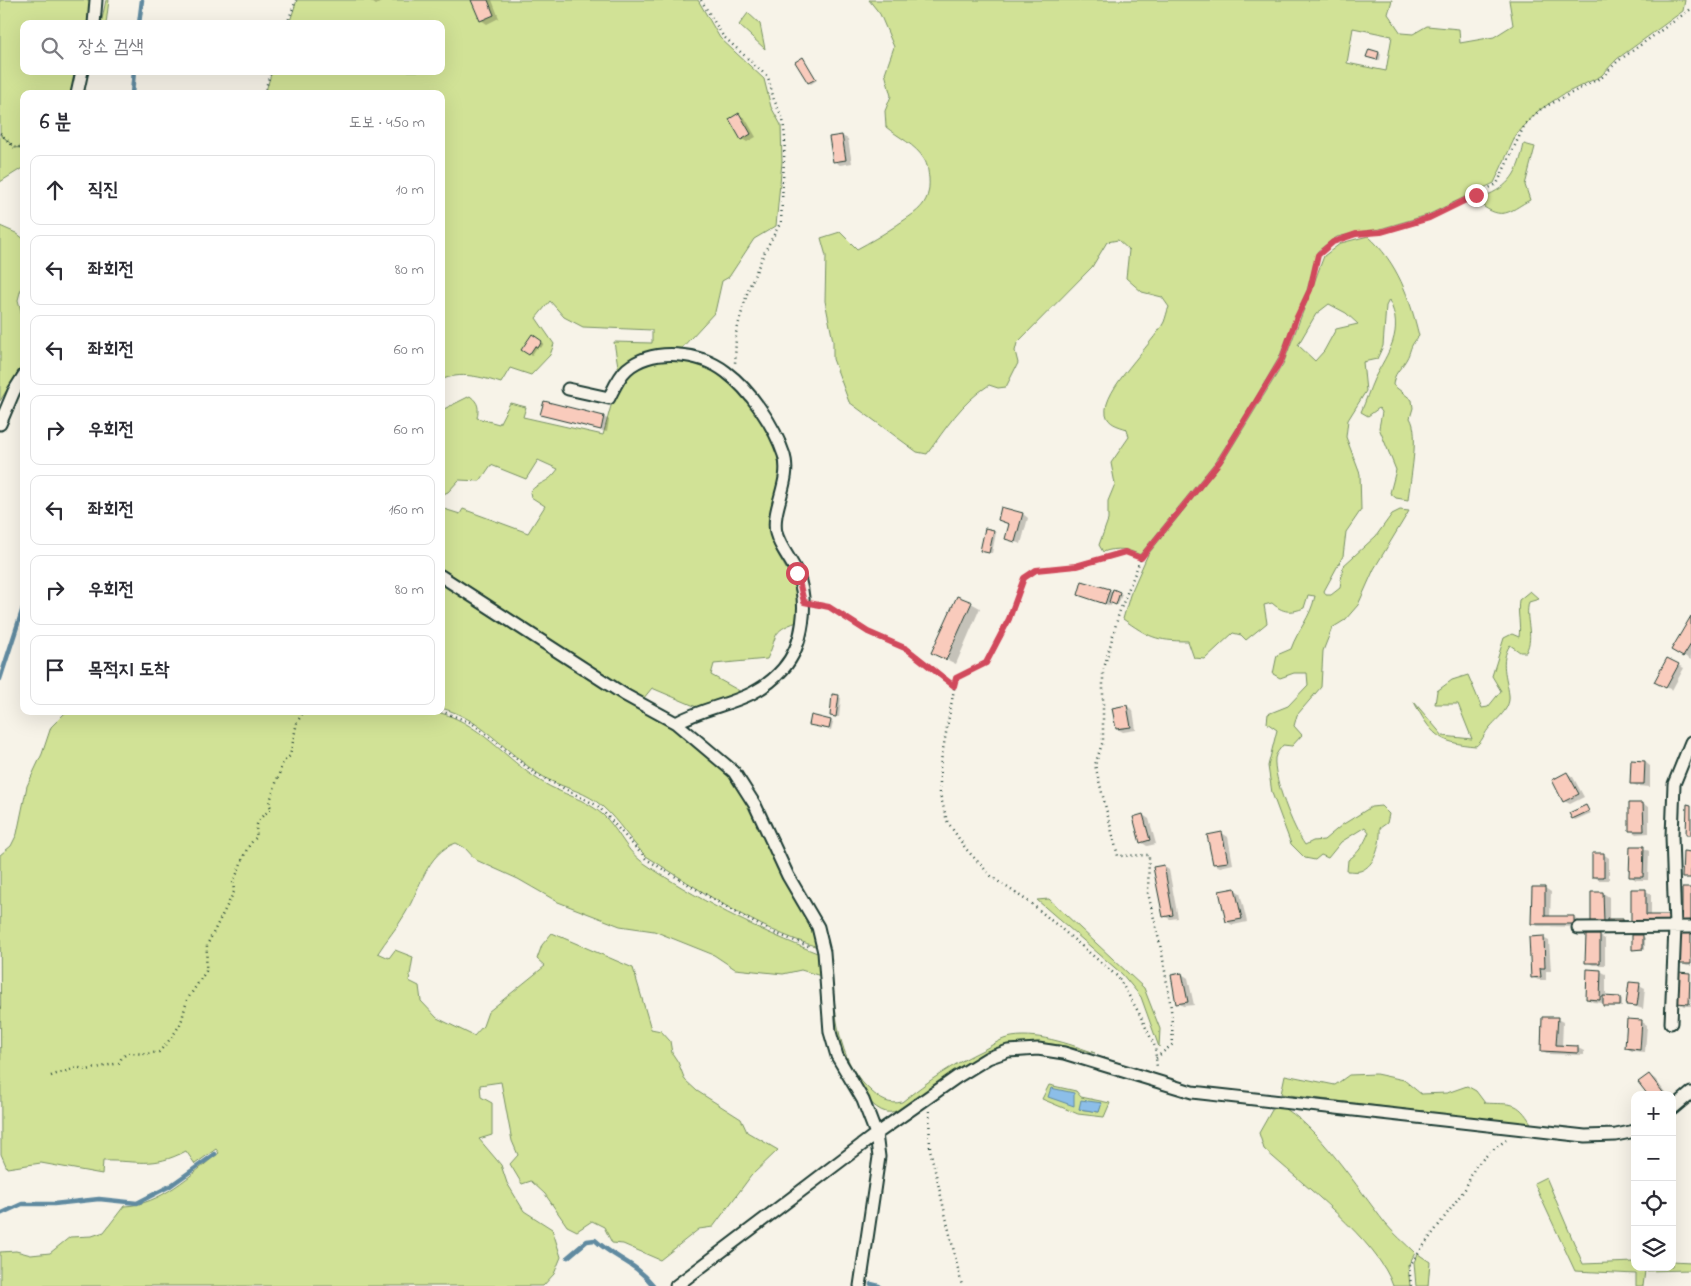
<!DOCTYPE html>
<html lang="ko">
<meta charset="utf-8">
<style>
body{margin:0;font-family:"Indie Flower","Poor Story",sans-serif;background:#f2f2f3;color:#2b2b33}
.controls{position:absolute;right:15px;bottom:15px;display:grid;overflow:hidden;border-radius:10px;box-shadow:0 5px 20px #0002}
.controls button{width:45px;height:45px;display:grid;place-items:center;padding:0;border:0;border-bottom:1px solid #e1e1e2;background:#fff;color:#2b2b33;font:25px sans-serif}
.stop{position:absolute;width:15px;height:15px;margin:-11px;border:4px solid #d1495b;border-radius:50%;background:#fff}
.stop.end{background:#d1495b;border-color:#fff;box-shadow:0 1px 5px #0008}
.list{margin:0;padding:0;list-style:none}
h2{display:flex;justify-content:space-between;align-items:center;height:65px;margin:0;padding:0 20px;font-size:21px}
h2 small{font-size:16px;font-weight:400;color:#7c7c81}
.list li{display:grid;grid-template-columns:32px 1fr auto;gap:15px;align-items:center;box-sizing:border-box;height:70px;margin:0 10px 10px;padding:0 10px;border:1px solid #e1e1e2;border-radius:10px}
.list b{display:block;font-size:19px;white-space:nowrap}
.list em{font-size:16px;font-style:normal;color:#7c7c81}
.icon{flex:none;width:28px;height:28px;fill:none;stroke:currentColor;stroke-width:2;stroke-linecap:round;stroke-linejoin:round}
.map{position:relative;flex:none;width:1691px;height:1286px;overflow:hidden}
.search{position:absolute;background:#fff;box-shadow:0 5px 20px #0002;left:20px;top:20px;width:425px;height:55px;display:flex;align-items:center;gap:12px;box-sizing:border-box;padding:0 18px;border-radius:10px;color:#7c7c81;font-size:19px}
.panel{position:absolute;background:#fff;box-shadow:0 5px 20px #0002;left:20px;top:90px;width:425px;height:625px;border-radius:10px}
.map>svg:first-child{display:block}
.green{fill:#d1e296;stroke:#789065;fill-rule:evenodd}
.water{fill:#8cbee8;stroke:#608aa0}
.shadow{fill:#0003}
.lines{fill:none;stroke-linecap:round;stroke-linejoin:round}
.stream{stroke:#608aa0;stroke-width:4.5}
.building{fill:#f9cbbc;stroke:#1f3d34}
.minor-casing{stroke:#1f3d34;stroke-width:15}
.path{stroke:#1f3d34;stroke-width:2.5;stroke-dasharray:1 4;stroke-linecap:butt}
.minor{stroke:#f7f3e8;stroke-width:11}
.route{stroke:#d1495b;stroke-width:6}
</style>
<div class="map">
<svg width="1691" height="1286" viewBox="0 0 1691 1286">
<rect width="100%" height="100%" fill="#f7f3e8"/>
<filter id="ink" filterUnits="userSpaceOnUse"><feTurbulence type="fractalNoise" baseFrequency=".02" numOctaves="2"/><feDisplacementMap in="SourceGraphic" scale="10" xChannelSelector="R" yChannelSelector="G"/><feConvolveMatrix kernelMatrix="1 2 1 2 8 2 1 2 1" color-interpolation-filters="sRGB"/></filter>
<g filter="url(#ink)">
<path class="green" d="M0 0H95L91 24H24V71H76L72 94H24V146L15 148 24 147V167L0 182V134L13 146 0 133Z
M106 0H109L106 24H101Z
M297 0H698L720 38 764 79 771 107 781 125 782 162 776 226 754 239 729 277 722 281 715 312 679 351 619 372 614 342 652 343V330L583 327 564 317 550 301 536 318 554 344 550 355 531 375 510 368 501 383C481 377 461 371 441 380V94H265L272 71H441V24H289Z
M869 0H1392L1388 14 1401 33 1413 34 1427 26 1459 29 1460 43 1494 37 1513 25 1509 0H1685L1683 11 1617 59 1601 76 1562 95 1538 111 1516 135 1494 183 1428 215 1380 229 1337 237 1318 251 1307 291 1279 358 1252 405 1217 460 1140 555C1127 549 1117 547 1103 552L1099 545 1108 520V501L1115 484 1111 463 1129 437 1127 429C1118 426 1108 424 1106 414 1102 390 1153 344 1164 322 1166 317 1167 311 1169 307L1162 297 1142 292 1126 278 1129 250 1118 240 1107 242 1092 267 1017 343 1015 351 1018 363 1006 387 998 388 989 385C961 403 946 428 927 454L917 452 849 402 833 359V341L825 301 826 256 821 238 840 232 857 249C870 242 882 235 894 227 915 212 931 207 929 178 928 172 928 165 924 159 916 145 898 137 886 127L885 111 891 96 885 73 894 47 880 14ZM1353 28 1392 36 1386 71 1347 63Z
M748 13 760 24 765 49 739 25Z
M1524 144 1535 147 1525 185 1530 200C1512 209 1505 221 1484 207L1483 197C1511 186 1518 173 1524 144Z
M0 226 16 233 24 239V277L18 300 21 311 24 369 15 377 0 401Z
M1368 236C1397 262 1410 298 1419 336 1408 348 1412 350 1406 360 1400 370 1394 373 1393 385L1412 400 1413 408 1410 418C1420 433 1410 480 1408 500L1396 498 1390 493 1396 470 1379 428 1382 412 1379 408 1368 416 1361 412C1366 401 1369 390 1374 379 1388 352 1405 332 1389 300L1386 306 1383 346 1377 359 1363 362 1366 391 1348 420 1346 437 1360 474 1361 510 1346 532 1343 556 1324 591 1326 595H1331L1340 588 1343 566 1376 536 1392 514 1400 510 1409 511 1374 569 1358 605 1345 620 1332 628 1323 651 1321 687 1297 715 1294 726 1302 735 1292 746 1283 745C1280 749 1276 753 1275 758 1273 778 1293 828 1305 845L1313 841 1324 840 1342 825 1371 807 1381 806 1389 814 1387 823 1380 828C1381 842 1376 866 1360 871 1357 872 1351 871 1347 871L1348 860C1359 853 1364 844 1369 832L1365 827 1341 842 1328 858 1321 855 1315 860 1305 858 1291 844 1272 793 1268 766 1277 730 1267 723 1268 714 1288 706 1308 685 1307 673H1294L1280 678 1273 674 1277 655 1291 649C1298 629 1310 619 1315 596L1308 595 1304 608C1291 613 1283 613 1272 603L1264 605 1267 623 1246 640 1241 635 1233 633 1205 659 1194 658 1188 641C1155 641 1149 637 1123 619L1130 595 1148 554 1225 458 1283 364 1324 256 1341 243ZM1329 304 1346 313 1358 324 1336 329 1324 351 1315 361 1298 345 1316 314Z
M661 358C683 360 702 361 721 373 742 386 780 444 782 469 783 482 773 514 770 529 771 547 782 560 790 576 797 589 798 607 797 622 770 631 778 637 767 659L714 664 711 675 745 694 699 708 652 688 643 699 441 568V508L460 514 463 509 528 533 545 506 531 497 530 492C539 481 547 485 558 469L538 460 526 479 491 465 480 481 459 480 448 492 441 495V405L444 409 470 396C479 403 479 408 477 418L499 424 510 403 526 407 523 417 603 435C610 413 613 382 636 369 643 364 653 362 661 358Z
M441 580 675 725 733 776 816 927 818 947C756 929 700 890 646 856 630 841 619 821 603 807 587 792 567 789 549 780 510 759 485 719 441 708Z
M1530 591 1539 599 1529 602C1524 619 1535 635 1526 652H1520L1510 645C1499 662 1507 677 1509 695 1511 712 1492 721 1485 734 1482 739 1481 742 1476 746 1438 743 1431 734 1414 702L1443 736 1472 739 1458 704H1435L1437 691 1452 680 1468 675 1482 708 1488 707 1501 691 1492 676 1504 638 1512 634 1519 637C1521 624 1517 613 1519 600Z
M67 711H432C478 719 504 759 542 782 563 795 584 798 602 814 618 828 624 848 641 861 694 898 759 931 820 954L821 976 801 970 783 974 735 969 714 955 654 931 620 926 558 902 518 879 476 860 465 848 456 843C426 853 420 890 405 914 397 928 386 940 378 953L389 958 395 950 413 957 409 981 419 986 421 1001 437 1018 474 1036 483 1026 488 1012 545 966 537 959 542 945 552 933 633 968 651 1029 661 1031 670 1041 672 1053 678 1062 685 1080 697 1091 741 1119 747 1132 778 1150 751 1176 713 1227 699 1229 660 1260 623 1244 612 1243 604 1227 592 1221 577 1231 567 1226 545 1194 531 1181 522 1184 510 1164 518 1155 512 1141 501 1082 480 1085 481 1097 492 1103V1135L479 1139 501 1165 507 1183 524 1211 552 1229 561 1257 554 1274 543 1286H0V1252L16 1251 31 1255 50 1253 70 1237 92 1236 104 1232 124 1206C161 1205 191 1174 219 1153L216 1149 195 1164 186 1151C152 1169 138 1160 103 1161L102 1174 41 1163 7 1168 1 1154 0 855 11 846 17 834 27 786 42 754 51 727Z
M1049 899 1144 988 1160 1029 1159 1047 1141 997 1122 974 1037 900Z
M833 986C836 1024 841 1065 871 1091 881 1100 889 1105 902 1102 929 1080 952 1065 983 1050 991 1046 999 1040 1007 1038 1034 1031 1069 1044 1095 1053 1074 1048 1051 1042 1030 1043 982 1043 941 1081 905 1108 899 1110 893 1113 886 1112 860 1105 836 1049 833 1025 831 1012 833 998 833 986Z
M1376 1074 1404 1080 1421 1094 1447 1093 1467 1086 1476 1091 1485 1103C1511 1105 1517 1099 1532 1125L1281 1094 1285 1075 1335 1085 1349 1075Z
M1049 1085 1076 1091 1081 1097 1110 1103 1104 1117 1078 1114 1042 1099ZM1101 1103 1099 1112 1079 1109Z
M1279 1105C1317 1124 1358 1189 1385 1223 1394 1234 1405 1243 1415 1253L1408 1266 1410 1286H1393C1380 1243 1299 1181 1264 1149L1259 1133 1272 1110Z
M1546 1177 1583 1264 1635 1262V1267H1672V1261L1691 1262V1270L1645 1271 1643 1286H1636V1274L1575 1271 1534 1183Z
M1418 1254 1430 1262 1428 1286H1416L1414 1262Z"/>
<path class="water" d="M1051 1088 1074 1093V1106L1048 1097Z
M1081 1100 1102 1103 1099 1112 1079 1109Z"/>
<path class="shadow" d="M369 0H385L376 5Z
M472 0H492L499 18 487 24 481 20Z
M1379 53 1381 54 1380 60 1370 58Z
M803 59 817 80 811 84 808 82Z
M739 115 745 118 756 137 747 142 742 139Z
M842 136 848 139 852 163 840 165 834 161Z
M532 336 544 343 541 348 538 346 532 355 523 350Z
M542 414 604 417 609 420 607 432Z
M1023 514 1028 518 1021 544 1006 539 1010 525 999 520Z
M994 531 996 533 992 553 984 552Z
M1109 590 1122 594 1118 605 1112 603 1111 606 1079 595Z
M971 603 980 608 956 664 933 653Z
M1691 619V660L1673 649Z
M1667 660 1684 668 1672 690 1656 682Z
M839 697 841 698 839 717 834 716Z
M1127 706 1133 710 1136 730 1123 732 1117 729Z
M831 721 833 722 831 730 813 725Z
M1645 762 1650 766V787L1637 786 1631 783Z
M1567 773 1573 777 1584 797 1570 804 1564 801Z
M1643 804 1649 807V833L1636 834 1630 830Z
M1586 807 1591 813 1575 820 1573 818Z
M1143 815 1149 819 1156 844 1147 846 1141 842Z
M1222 833 1228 837 1233 864 1220 867 1214 864Z
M1643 848 1649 851 1648 880H1636L1630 876Z
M1603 854 1609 858V880H1599L1593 876Z
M1163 866 1169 870 1178 918 1170 919 1164 916Z
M1545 888 1551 892 1550 917 1574 918 1580 921 1579 927 1538 926 1532 923Z
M1234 889 1240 893 1247 922 1233 925 1227 922Z
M1646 891 1651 894V916H1669L1675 919V926L1638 925Z
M1603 893 1609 897V920H1622L1625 926 1598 925 1592 921Z
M1691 935V966H1687L1681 963Z
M1600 936 1605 939V965H1593L1587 962Z
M1642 936 1645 938V950H1636L1634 949Z
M1543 938 1549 941 1551 971H1546V980H1538L1532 977Z
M1600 971 1606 974V997L1620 998 1622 999V1007L1606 1006 1604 1003 1593 1002 1587 999Z
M1182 974 1188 978 1194 1005 1183 1006 1178 1003Z
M1690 974 1691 1006H1684L1678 1003Z
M1639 985 1645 988 1643 1009 1627 1004Z
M1557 1019 1563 1022 1562 1047 1578 1048 1584 1051V1055L1548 1054 1542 1050Z
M1642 1022 1647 1025 1645 1052 1632 1051 1626 1048Z
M1649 1075 1655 1079 1667 1095H1650Z"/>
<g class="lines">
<path class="stream" d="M139 24 142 0
M132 94 134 71
M0 679 24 605
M0 1214 22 1204H54L99 1199 137 1203 170 1186 215 1154
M568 1257 587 1241 595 1240C615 1259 635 1262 653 1285
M871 1284 879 1286"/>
</g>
<path class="building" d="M471 0H488L494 15 480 21Z
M1369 49 1379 52 1377 60 1366 57Z
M803 57 816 79 808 83 795 62Z
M739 113 751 134 741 140 729 119Z
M842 135 846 160 833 162 829 137Z
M532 334 542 341 538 348 535 346 529 355 521 350Z
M544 401 604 416 601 430 540 415Z
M1001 507 1023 513 1015 542 1005 539 1009 524 998 520Z
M985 528 994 530 989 553 980 551Z
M1082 581 1110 589 1105 604 1078 595Z
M1113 589 1120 592 1116 605 1109 602Z
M957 596 972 602 946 660 931 653Z
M1691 616V644L1683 657 1671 650Z
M1667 658 1679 664 1666 688 1654 682Z
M832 694 839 695 836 717 830 716Z
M1127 705 1131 727 1116 729 1112 708Z
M811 715 831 720 829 729 809 725Z
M1631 760 1645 761 1644 784H1630Z
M1567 772 1579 794 1563 802 1552 780Z
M1629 803H1643L1644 831H1629Z
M1687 804 1691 805V835H1686Z
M1586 805 1589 811 1572 819 1569 813Z
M1143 814 1150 840 1140 843 1133 817Z
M1222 832 1228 862 1213 864 1207 835Z
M1630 846H1644L1643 877H1629Z
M1683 851 1691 852V878H1682Z
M1592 853H1604V877H1592Z
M1164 865 1173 915 1163 917 1153 867Z
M1532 887H1545V916H1574V924H1531Z
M1235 888 1242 919 1226 922 1219 891Z
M1682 888H1691V921H1682Z
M1631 889H1646V915H1669V923H1631Z
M1591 892H1603L1604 922H1591Z
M1607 919H1623V925H1607Z
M1680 933H1691V964H1680Z
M1586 935H1600V963H1585Z
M1632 935H1643V949L1632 950Z
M1544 936 1545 968H1540L1541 977 1531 978 1529 937Z
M1587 969 1601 970 1600 1000 1586 999Z
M1678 972 1690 973 1689 1004 1676 1003Z
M1182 973 1188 1002 1176 1004 1171 975Z
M1629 982 1640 983 1637 1006 1626 1005Z
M1603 996 1620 997V1006H1603Z
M1542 1017H1558L1556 1045 1578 1046V1053L1541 1051Z
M1627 1019 1642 1020 1640 1050 1625 1048Z
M1649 1074 1665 1095H1648L1638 1082Z"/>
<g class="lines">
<defs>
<path id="minor" d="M94 24 96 0
M77 94 82 71
M568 389 609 398C614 388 619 376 627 369 653 347 700 352 726 372 750 390 774 425 784 455 792 481 771 508 776 533 780 548 791 559 797 573 809 602 804 645 783 669 752 705 713 702 676 723
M0 424 14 391 24 375
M441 576 625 695 676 723 734 772 755 805 788 876 818 927 824 952 830 1032 837 1056 863 1100 876 1134 879 1157 860 1286
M1578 928 1691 927
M1671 1023 1675 927 1672 836 1674 784 1691 742
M1672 1109 1691 1093
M676 1286 876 1134 957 1077 988 1058 1008 1051 1038 1049 1064 1053 1192 1092 1585 1136 1616 1135 1635 1131"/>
</defs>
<use href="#minor" class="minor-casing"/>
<path class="path" d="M701 0 723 36 768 77 774 100 783 119 785 138 781 222 766 249 748 290 736 333 735 365
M287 24 296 0
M264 94 271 71
M0 133 15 148 24 146
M1141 558 1125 552 1077 566 1036 570 1024 578 1009 619 986 663 956 678 940 766V794L947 821 966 849 993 878 1032 904 1118 977 1139 1013 1155 1047 1157 1068
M815 605 829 607 868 632 907 649 954 686
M441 711 472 723 534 773 598 806 646 859 736 913 774 933 811 947
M1156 1058 1173 1044 1171 1008 1162 953 1148 893 1149 855 1118 856 1095 765 1103 741V672L1119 613 1141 558 1220 461 1282 359 1296 319 1310 290 1318 255 1333 242 1356 234 1381 232 1429 217 1497 184 1525 124 1541 109 1602 77 1618 61 1691 9
M51 1076C60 1072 68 1072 76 1067L87 1070 119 1063 122 1057 129 1053 146 1054 159 1052 172 1037 181 1023 187 1000 206 971 207 945 234 892 233 881C242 867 243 848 257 837 254 822 260 817 272 809L269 804 283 762 290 756 297 722 304 711
M929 1111 930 1149 962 1286
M1411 1286 1409 1266 1465 1189 1475 1167 1490 1152 1506 1140"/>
<use href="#minor" class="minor"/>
</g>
</g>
<g class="lines" filter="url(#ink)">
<path class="route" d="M797 573 804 602 829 607 868 632 907 649 954 686 956 678 986 663 1009 619 1024 578 1036 570 1076 566 1125 552 1141 558 1220 461 1282 359 1296 319 1310 290 1318 255 1333 242 1356 234 1381 232 1429 218 1476 195"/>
</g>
</svg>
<div class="controls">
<button>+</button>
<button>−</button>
<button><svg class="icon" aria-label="locate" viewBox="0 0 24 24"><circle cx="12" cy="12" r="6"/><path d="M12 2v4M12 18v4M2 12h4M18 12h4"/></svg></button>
<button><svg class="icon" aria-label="layers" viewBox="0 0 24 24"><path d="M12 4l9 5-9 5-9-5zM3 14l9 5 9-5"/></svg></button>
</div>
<div class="stop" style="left:797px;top:573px"></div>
<div class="stop end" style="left:1476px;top:195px"></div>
<div class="search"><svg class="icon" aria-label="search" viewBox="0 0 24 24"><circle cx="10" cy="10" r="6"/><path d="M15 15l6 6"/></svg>장소 검색</div>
<section class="panel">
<h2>6 분<small>도보 · 450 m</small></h2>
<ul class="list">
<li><svg class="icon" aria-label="ahead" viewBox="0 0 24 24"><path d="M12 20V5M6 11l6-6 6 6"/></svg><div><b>직진</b></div><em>10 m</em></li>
<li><svg class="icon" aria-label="left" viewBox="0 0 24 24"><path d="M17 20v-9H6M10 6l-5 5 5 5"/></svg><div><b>좌회전</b></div><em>80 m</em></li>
<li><svg class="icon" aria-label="left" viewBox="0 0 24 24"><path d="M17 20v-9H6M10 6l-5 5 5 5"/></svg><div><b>좌회전</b></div><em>60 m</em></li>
<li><svg class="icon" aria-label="right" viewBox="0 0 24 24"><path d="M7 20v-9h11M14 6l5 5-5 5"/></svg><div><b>우회전</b></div><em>60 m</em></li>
<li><svg class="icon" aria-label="left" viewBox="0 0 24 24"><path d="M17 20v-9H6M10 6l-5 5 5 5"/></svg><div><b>좌회전</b></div><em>160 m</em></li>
<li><svg class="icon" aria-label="right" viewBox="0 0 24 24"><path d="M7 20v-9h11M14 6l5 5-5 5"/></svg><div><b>우회전</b></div><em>80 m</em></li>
<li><svg class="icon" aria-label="arrive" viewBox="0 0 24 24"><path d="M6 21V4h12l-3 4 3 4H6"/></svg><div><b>목적지 도착</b></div></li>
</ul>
</section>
</div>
